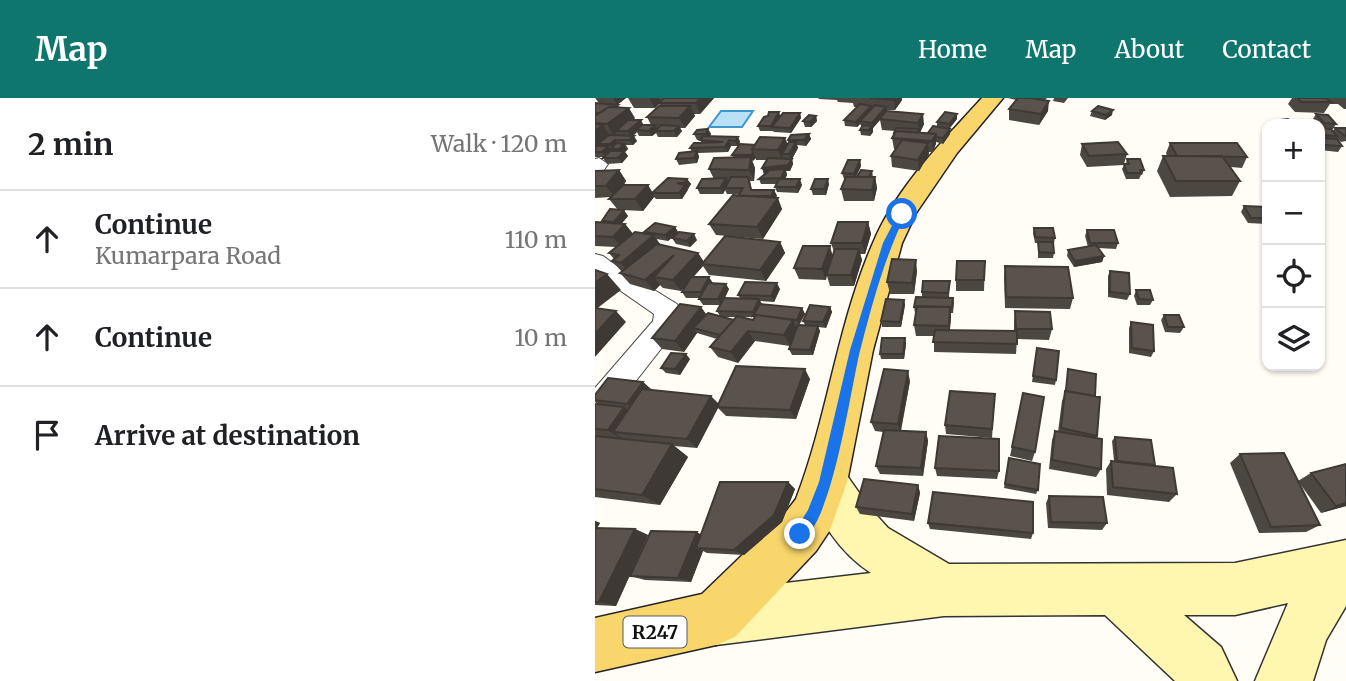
<!DOCTYPE html>
<meta charset="utf-8">
<style>
body{margin:0;font-family:Merriweather,serif;background:#f6f6f6;color:#202124}
.controls{position:absolute;right:21px;top:21px;display:grid;overflow:hidden;border-radius:14px;box-shadow:0 2px 5px #0004}
.controls button{width:63px;height:63px;display:grid;place-items:center;padding:0;border:0;border-bottom:2px solid #e0e0e0;background:#fff;color:#202124;font:35px sans-serif}
.stop{position:absolute;width:21px;height:21px;margin:-16px;border:5px solid #1a73e8;border-radius:50%;background:#fff}
.stop.end{background:#1a73e8;border-color:#fff;box-shadow:0 2px 7px #0008}
.list{margin:0;padding:0;list-style:none}
h2{display:flex;justify-content:space-between;align-items:center;height:91px;margin:0;padding:0 28px;font-size:30px}
h2 small{font-size:23px;font-weight:400;color:#757577}
.list li{display:grid;grid-template-columns:46px 1fr auto;gap:21px;align-items:center;box-sizing:border-box;height:98px;padding:0 28px;border-top:2px solid #e0e0e0}
.list b{display:block;font-size:26px;white-space:nowrap}
.list p{margin:0;font-size:23px;white-space:nowrap;color:#757577}
.list em{font-size:23px;font-style:normal;color:#757577}
.icon{flex:none;width:38px;height:38px;fill:none;stroke:currentColor;stroke-width:2;stroke-linecap:round;stroke-linejoin:round}
.map{position:relative;flex:none;width:751px;height:583px;overflow:hidden}
header{display:flex;align-items:center;gap:42px;box-sizing:border-box;height:98px;padding:0 35px;background:#0f766e;color:#fff}
header strong{font-size:33px}
nav{display:flex;gap:38px;margin-inline-start:auto;font-size:24px}
main{display:flex}
aside{flex:1;background:#fff}
.map>svg:first-child{display:block}
.water{fill:#b9e0f7;stroke:#3f96cf;stroke-width:2}
.lines{fill:none;stroke-linecap:round;stroke-linejoin:round}
.street-casing{stroke:#444;stroke-width:2}
.secondary-casing{stroke:#333;stroke-width:3}
.primary-casing{stroke:#222;stroke-width:3}
.street{fill:#fff;fill-rule:evenodd}
.secondary{fill:#fff6b0;fill-rule:evenodd}
.primary{fill:#f9d66b;fill-rule:evenodd}
.wall{fill:#4d4742;fill-rule:evenodd}
.shaded-wall{fill:#3f3936}
.building{fill:#5a524d;stroke:#3f3936;stroke-width:2}
.route{fill:#1a73e8}
.labels{text-anchor:middle;dominant-baseline:central;stroke-width:7;stroke-linejoin:round;paint-order:stroke}
.shield{fill:#fff;stroke:#585858;stroke-width:2}
.shield-label{font-size:19px;font-weight:bold;fill:#111}
</style>
<header>
<strong>Map</strong>
<nav><a>Home</a><a>Map</a><a>About</a><a>Contact</a></nav>
</header>
<main>
<aside>
<h2>2 min<small>Walk · 120 m</small></h2>
<ul class="list">
<li><svg class="icon" aria-label="ahead" viewBox="0 0 24 24"><path d="M12 20V5M6 11l6-6 6 6"/></svg><div><b>Continue</b><p>Kumarpara Road</p></div><em>110 m</em></li>
<li><svg class="icon" aria-label="ahead" viewBox="0 0 24 24"><path d="M12 20V5M6 11l6-6 6 6"/></svg><div><b>Continue</b></div><em>10 m</em></li>
<li><svg class="icon" aria-label="arrive" viewBox="0 0 24 24"><path d="M6 21V4h12l-3 4 3 4H6"/></svg><div><b>Arrive at destination</b></div></li>
</ul>
</aside>
<div class="map">
<svg width="751" height="583" viewBox="0 0 751 583">
<rect width="100%" height="100%" fill="#fffdf5"/>
<path class="water" d="M126 13H158L147 29H114Z"/>
<g class="lines">
<defs>
<path id="street" d="M4 60 13 66 7 75 0 77V61Z
M0 156 8 158 30 174 82 206 86 212 80 233 11 321 0 325V290L58 223 59 216 0 175Z"/>
<path id="secondary" d="M230 363 246 369 274 409 293 430 354 466 640 465 751 442V508L731 542 718 583H660L693 505 640 517H589L626 549 642 583H580L510 517 349 518 121 547 102 539 94 520 102 501 121 493 276 475C243 454 223 419 208 384L214 369Z"/>
<path id="primary" d="M387 0H408L362 55 321 115 307 145 278 252 252 384 235 432 221 453 140 539 121 547 0 574V520L107 496 187 419 201 401C233 318 242 227 278 145 301 90 348 43 387 0Z"/>
</defs>
<use href="#street" class="street-casing"/>
<use href="#secondary" class="secondary-casing"/>
<use href="#primary" class="primary-casing"/>
<use href="#street" class="street"/>
<use href="#secondary" class="secondary"/>
<use href="#primary" class="primary"/>
</g>
<path class="wall" d="M0 0H31L22 7 40 20 37 22H46L48 27H56L52 19 65 8 64 6 60 10H39L33 0H119L105 16H99L100 18 90 30H85L87 33 82 39H63L61 35 57 38H44L42 34 38 38 42 43 38 47H31L33 51 30 54 33 58 27 65 12 66 8 60 10 59H0V5H4Z
M223 0H307V2L300 12H292V13L329 26 325 34 333 35 342 29V24L362 16V21L354 31 355 36 348 46 341 44 338 54H333L334 56 324 73 297 69 296 58 301 51H299L297 40 300 33 287 32 285 22 278 30V34L275 38 266 37 265 32 267 29 265 26 262 29 250 28 249 22 262 9H259L258 5 243 4 242 2 224 1Z
M413 0H452L450 2 453 13 444 27 414 22V11L421 2Z
M459 0H473L469 5 458 3Z
M697 0H751V11H749L743 6H735L729 15 700 14 693 6Z
M497 13 517 17 510 22 495 18Z
M205 15 206 20 196 35 179 34 178 33H165L163 28 185 18Z
M721 16 741 26 738 31H736L738 33 740 30H751V43L746 44 741 40 740 41 747 48 743 54 725 52V26H722L718 21Z
M221 18 222 23 216 29H210L208 23Z
M113 31 116 36 115 38 143 39 145 44 143 48H136L133 54 103 55 104 59 102 65 84 67 81 61 97 54 95 50 106 44 105 42H102L99 36Z
M214 36 216 41 211 48 202 47 203 50 197 61 198 66 195 73H191L192 77 190 81 207 87 203 95 182 94 180 89 182 86H166L164 81 171 75 169 76 167 70 172 62H161V60L157 63 160 70 159 83H155L157 92H179L182 98 180 100 187 111 168 141 121 137 114 126 144 96H132L130 92 128 96H105L102 90 119 81 114 71 138 59 137 57 160 47 190 40 192 46 194 44 193 42Z
M575 45 652 59 647 70 636 69 645 83 637 98 575 99 562 73 568 58H572L571 55Z
M487 46 532 56 529 66H531L532 61 549 72 547 77H546L544 81H531L527 71 529 67 492 69 485 57Z
M265 62 266 68 261 79 277 73 278 79H280L282 90 279 103H249L246 91 250 81H249L247 75Z
M24 72 31 83 29 87H53L58 95 92 81 96 86 87 101H61L59 99 48 113 27 112 33 118 26 126H30L38 136H51L49 134 80 129 83 134 73 143 61 141 66 147 103 155 109 164 185 144 190 155 171 183 114 177 108 168 98 179 134 191 130 200H145L143 197 185 191 179 204 165 203 167 206 207 210 210 216 204 227H210L208 223 235 209 237 214 231 230 223 229 225 233 218 257H197L194 251 195 248 160 243 143 265 123 259 115 249 122 241 102 235 89 254 67 251 57 240 106 209 111 217 125 218 122 213 125 207H108L104 201V200H91L87 194 91 187 86 193 68 190 65 187 59 193 35 186 25 175 27 174 17 163 19 161 14 155 21 149 0 148V124L8 125 7 123 23 112 14 101 16 99 0 100V73ZM129 219H141L139 222ZM146 219H159V220L158 222Z
M234 86 231 97H218L216 91Z
M649 108 672 109V126L653 125 646 114Z
M273 124 276 136 270 156H265L267 162 259 188H235L232 178 231 182 204 181 199 170 238 157 239 154 236 145Z
M439 130 460 140 459 145H458L459 155 458 160H443V145H440L438 135Z
M492 132 523 145 521 151 503 150 509 158 507 164 479 169 472 158 473 152 493 149 490 138Z
M77 140 102 142 95 149 81 146Z
M390 163 389 193H361V182Z
M410 168 478 200 475 211 410 210 409 179Z
M322 173 319 196H295L292 184Z
M515 173 535 196 532 202 513 199V178Z
M355 183 354 199 358 200 359 205 358 215H356L355 232 419 233V224L420 213 457 231 454 242 422 241 421 256 339 254V238H321L319 227 321 215H320L319 209 327 199V194Z
M541 192 558 202 555 207H542L539 198Z
M309 202 310 207 306 229H287L286 223Z
M569 217 589 229 585 235 570 234 566 222Z
M536 224 559 253 556 259 534 255V230Z
M310 240 311 246 309 261H286L285 256Z
M442 250 461 282 460 287 437 284Z
M95 261 85 277 71 275 66 270Z
M473 271 500 298 502 338 501 340 506 371 501 379 454 371 457 342 460 333 463 334 467 303 470 295Z
M215 281 201 321 131 318 123 310 102 350 79 348 93 359 65 407 0 399V306L4 307 0 304V297L48 284 57 292 123 306Z
M315 283 306 333 331 334 333 343 328 378 285 376 281 368 288 334 280 333 276 324Z
M428 295 440 354 437 363 415 358Z
M400 296 397 340 351 336 350 327Z
M520 339 560 367 559 368 582 396 574 404 512 397 511 371 516 363H519L517 343Z
M645 356 725 427 711 434 664 435 635 365Z
M414 360 443 392 441 396 409 390Z
M751 366V408L726 415 703 383 716 375Z
M340 370 404 373 402 381 342 378Z
M193 384 200 391 187 424 149 457 112 455 108 453 96 484 50 482 35 478Z
M323 387 325 395 319 423 265 416 261 409Z
M454 398 512 425 507 432 453 430 451 405Z
M0 423 5 425 2 430 40 431 53 437 21 508 0 507Z
M333 425 438 435 436 441 335 431Z"/>
<path class="shaded-wall" d="M18 0H31L22 7Z
M54 0H64L66 4 60 10Z
M105 0H119L105 16 101 5Z
M300 0H307V2L300 12 299 2Z
M454 3 453 13 444 27 446 16Z
M95 8 100 18 90 30 84 20Z
M276 8 277 13 265 23V26L262 29 261 24Z
M291 9 292 14 278 30V34L275 38 274 32 277 28V25Z
M34 10 40 20 23 33H21L22 34 18 37 12 26Z
M518 12 517 17 510 22 511 17Z
M184 14 186 20 177 29 178 33 176 28Z
M205 15 206 20 196 35 195 30Z
M328 16 329 26 325 35 322 36 324 32 323 25Z
M362 16V21L354 31V26Z
M221 18 222 23 216 29 215 24Z
M46 22 49 28 41 32 42 34 36 39 33 33Z
M8 27 15 38 0 48V33Z
M60 27 63 32 60 33 61 35 57 38 54 33Z
M84 28 87 33 82 39 79 33Z
M113 31 116 36 113 41 111 36Z
M355 31V36L348 46V40Z
M214 36 216 41 211 48 209 42Z
M341 36V46L338 54 337 43Z
M39 38 42 43 38 47 34 42Z
M143 39 145 44 143 48 140 43Z
M190 40 194 50 187 56 188 60 187 62 183 52Z
M20 42 24 47 18 51 15 46Z
M134 42 136 48 133 54 130 49Z
M201 44 203 50 197 61 198 66 195 73H191L192 77 188 85 186 80 189 73 169 76 167 70 196 62 194 56Z
M333 45 334 56 324 73 323 62Z
M29 46 33 51 30 54 33 58 27 65 23 60 27 55 24 51Z
M13 48 17 53 11 59 7 54Z
M102 53 104 59 102 65 99 60Z
M158 55 161 60 158 63 156 57Z
M156 59 160 70 159 83 154 72Z
M265 62 266 68 260 81 259 76Z
M24 72 31 83 19 99 11 88Z
M280 79 282 90 279 103 277 92Z
M131 80 134 86 130 90V92L128 96 125 90Z
M92 81 96 86 93 91 89 85Z
M205 81 207 87 203 95 201 89Z
M233 81 234 86 231 97 229 91Z
M53 87 59 99 48 113 40 101Z
M90 87 93 92 87 101 84 95Z
M179 92 182 98 178 104 176 98Z
M183 100 187 111 168 141 162 129Z
M29 112 33 118 23 130 19 124Z
M273 124 276 136 270 156 267 145Z
M30 126 39 137 27 150 18 139Z
M80 129 83 134 73 143 70 137Z
M99 136 102 142 95 149 92 143Z
M59 137 66 148 35 176 26 165Z
M185 144 190 155 171 183 165 172Z
M235 148 238 159 231 177V182L227 171Z
M264 151 267 162 259 188 256 177Z
M103 155 110 166H107L108 168 86 193 78 182Z
M79 157 59 179 65 187 59 193 50 182Z
M509 158 507 164 479 169 480 163Z
M321 162 322 173 319 196 317 185Z
M12 176 26 192 0 212V185Z
M114 179 118 185 110 200 106 194Z
M182 185 185 191 179 204 176 198Z
M131 186 134 191 126 207 123 201Z
M164 201 167 206 161 219 158 214Z
M309 202 310 207 306 229 305 224Z
M106 209 114 220 98 230 102 235 89 254 80 243Z
M235 209 237 214 231 230 228 224Z
M355 209 356 220 354 239V228Z
M207 210 210 216 204 227 202 222Z
M21 213 31 224 0 259V236Z
M198 222 203 233 195 248 189 237Z
M223 228 225 233 218 257 215 252Z
M153 233 160 243 143 265 136 254Z
M310 240 311 246 309 261 308 256Z
M91 256 95 261 85 277 80 271Z
M210 271 215 281 201 321 195 312Z
M313 273 315 283 305 335 303 326Z
M48 284 59 294 44 315 32 306Z
M116 298 125 307 122 309 123 310 102 350 92 341Z
M29 309 41 319 18 334 27 340 26 341 13 332Z
M331 334 333 343 328 378 326 370Z
M77 346 93 359 65 407 47 397Z
M193 384 200 391 187 424 149 457 139 452Z
M323 387 325 395 319 423 317 416Z
M751 405V408L726 415 741 408Z
M0 423 5 425 0 434Z
M40 431 53 437 21 508 4 504Z
M102 434 113 441 101 450 108 453 96 484 83 480Z"/>
<path class="building" d="M69 0H105L101 5H64Z
M275 0H300L299 2Z
M423 0H435L454 3 446 16 414 11Z
M703 0H731L736 4H706Z
M0 5 23 7 20 9H14L4 15H0Z
M265 6 276 8 261 24 249 22Z
M280 7 291 9 277 25 265 23Z
M64 8H95L84 20 52 19Z
M503 8 518 12 511 17 497 13Z
M14 9 34 10 12 26 0 25V18Z
M291 13 328 16 323 25 285 21Z
M174 14H184L176 28H163L169 19 173 18Z
M350 14 362 16 354 26 342 24Z
M188 15H205L195 30 177 29Z
M721 16 733 17 741 26 729 25Z
M214 17 221 18 215 24 208 23Z
M693 21 701 26H681L677 23Z
M33 22H46L33 33H21Z
M0 26 8 27 0 33Z
M47 27H60L54 33 41 32Z
M66 27 84 28 79 33H60Z
M268 27 277 28 274 32H265Z
M338 28 355 31 348 40 341 39V36L333 35Z
M301 30 324 31 323 34 301 33 300 35H299Z
M725 30 736 31 742 38 725 37Z
M740 30H751V38H750Z
M113 31 111 36H99L102 32Z
M301 33 341 36 337 43 297 40Z
M214 36 209 42H193L196 37Z
M14 37 39 38 34 42H20L15 46H3Z
M108 38 143 39 140 43 134 42 130 49 95 50 99 45 128 44 105 42Z
M165 39 190 40 183 52 157 51Z
M725 40 742 41 747 48 727 47 725 43Z
M307 42 333 45 323 62 296 58Z
M194 44H201L194 56H187Z
M523 44 532 56 494 58 487 46Z
M21 45 29 46 24 51H16Z
M575 45H642L652 59 582 58Z
M145 46 160 47 157 51 158 55 156 57H137Z
M1 48H13L7 54H0Z
M15 53H29L23 60H8Z
M102 53 99 60 81 61 84 55Z
M568 58H627L645 83H581Z
M156 59 154 72 114 71 119 60Z
M173 60 197 61 193 67 167 70Z
M532 61H545L549 72H545L546 75H532L529 66H534Z
M253 62H265L259 76 247 75Z
M190 71 186 80 164 81 175 72Z
M24 72 11 88H0V73Z
M266 72 277 73 274 79H262Z
M136 79H153L156 92H179L176 98H143L148 90H130Z
M251 79H280L277 92 246 91Z
M73 80 92 81 89 85H82L90 87 84 95H57Z
M131 80 125 90H102L107 81Z
M184 81H205L201 89H180Z
M220 81H233L229 91H216Z
M28 87H53L40 101H14Z
M138 97 183 100 162 129 114 126Z
M649 108 672 109V120H656Z
M15 111 29 112 19 124 7 123Z
M0 124 30 126 18 139 0 138Z
M243 124H273L267 145H236Z
M60 125 80 129 70 137 49 134Z
M439 130H458L460 140 440 139Z
M492 132H519L523 145H495Z
M40 134 59 137 26 165 17 163 24 157 14 155Z
M84 134 99 136 92 143 77 140Z
M130 138 185 144 165 172 107 166Z
M443 144H458L459 155 444 154Z
M62 146 103 155 78 182 59 179 79 157 50 182 25 175Z
M501 147 509 158 480 163 473 152Z
M208 148H235L227 171 199 170Z
M240 151H264L256 177H231Z
M297 161 321 162 317 185 292 184Z
M362 163H390L389 182H361Z
M410 168 473 169 478 200 411 199Z
M0 172 12 176 0 185Z
M515 173 534 175 535 196 515 194Z
M96 179H114L106 194H87Z
M328 183H355L353 195 327 194Z
M150 184 182 185 176 198 143 197Z
M113 185 131 186 123 201H104Z
M541 192H555L558 202 544 201Z
M321 199 358 200 357 210H355V209H319Z
M129 200 164 201 158 214 122 213Z
M291 201 309 202 305 224 286 223Z
M85 206 106 209 80 243 57 240Z
M165 206 207 210 202 222 161 217 158 218Z
M215 207 235 209 228 224 208 223Z
M322 208 355 209 354 228 319 227Z
M0 210 21 213 0 236Z
M420 213 455 214 457 231H421Z
M113 215 139 222 125 237 98 230Z
M161 217 198 222 189 237 153 233 136 254 115 249 142 218 158 222Z
M569 217H584L589 229H573Z
M536 224 558 227 559 253 537 250Z
M203 227 223 228 215 252 194 251Z
M340 232 422 233V246L338 244Z
M287 240H310L308 256H285Z
M442 250 464 253 461 282 438 278Z
M76 255 91 256 80 271 66 270Z
M141 268 210 271 195 312 122 309Z
M289 271 313 273 303 326 276 324Z
M473 271 501 276 500 298 471 293Z
M13 280 48 284 32 306 0 302V297Z
M47 291 116 298 92 341 18 334Z
M355 293 400 296 397 331 350 327Z
M470 293 505 299 502 338 466 330Z
M428 295 449 299 440 354 417 349Z
M0 306 29 309 13 332 0 331Z
M289 332 331 334 326 370 281 368Z
M460 333 507 341 506 371 457 362Z
M0 338 77 346 47 397 0 391Z
M344 338 404 341V373L340 370Z
M520 339 556 342 560 367 522 363Z
M689 355 725 427 676 429 645 356Z
M414 360 445 366 443 392 410 386Z
M516 363 578 370 582 396 518 389Z
M751 366V405L741 408 716 375Z
M269 381 323 387 317 416 261 409Z
M125 384H193L179 417 139 452 101 450Z
M338 394 438 404V435L333 425Z
M454 398 508 399 512 425 456 424Z
M0 430 40 431 4 504H0Z
M56 433 102 434 83 480 35 478Z"/>
<path class="route" d="M307 113 311 116C290 158 277 206 265 253 256 288 237 430 205 443L198 436 213 412 224 384 255 252 288 145 303 116Z"/>
<g class="labels">
<rect class="shield" x="28.5" y="518.5" width="63" height="31" rx="5"/>
<g class="shield-label">
<text x="60" y="534">R247</text>
</g>
</g>
</svg>
<div class="controls">
<button>+</button>
<button>−</button>
<button><svg class="icon" aria-label="locate" viewBox="0 0 24 24"><circle cx="12" cy="12" r="6"/><path d="M12 2v4M12 18v4M2 12h4M18 12h4"/></svg></button>
<button><svg class="icon" aria-label="layers" viewBox="0 0 24 24"><path d="M12 4l9 5-9 5-9-5zM3 14l9 5 9-5"/></svg></button>
</div>
<div class="stop" style="left:307px;top:116px"></div>
<div class="stop end" style="left:205px;top:436px"></div>
</div>
</main>
